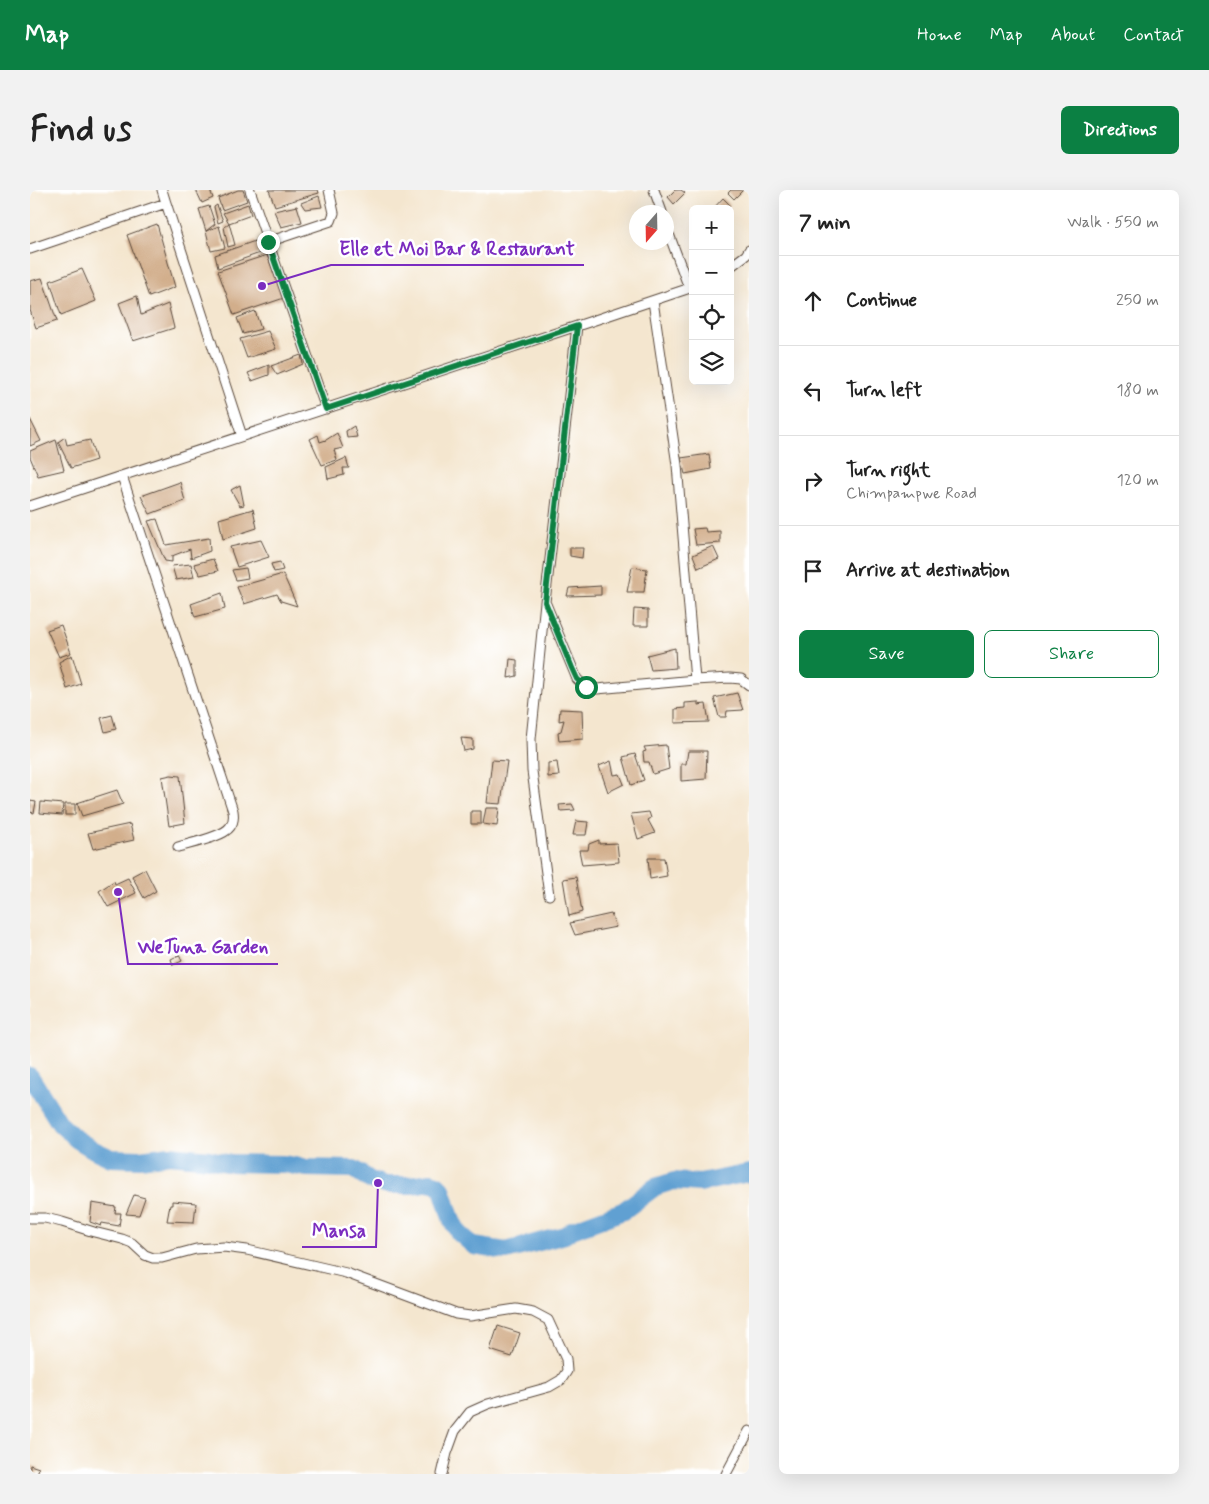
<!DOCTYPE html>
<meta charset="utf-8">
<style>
body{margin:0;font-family:Mynerve,sans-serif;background:#f2f2f2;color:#222}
.controls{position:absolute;right:15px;top:15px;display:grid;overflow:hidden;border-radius:8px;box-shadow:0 5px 20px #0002}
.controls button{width:45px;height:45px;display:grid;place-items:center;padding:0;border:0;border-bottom:1px solid #e0e0e0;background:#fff;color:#222;font:25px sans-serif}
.compass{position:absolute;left:599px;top:15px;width:45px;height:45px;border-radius:50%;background:#fff;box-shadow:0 5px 20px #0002;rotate:200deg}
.stop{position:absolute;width:15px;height:15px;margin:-11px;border:4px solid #0b8043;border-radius:50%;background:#fff}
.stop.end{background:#0b8043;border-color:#fff;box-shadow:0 1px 5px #0008}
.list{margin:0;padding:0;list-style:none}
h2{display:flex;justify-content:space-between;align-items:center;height:65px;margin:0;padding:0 20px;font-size:21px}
h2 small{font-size:16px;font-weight:400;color:#767676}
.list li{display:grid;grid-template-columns:32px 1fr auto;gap:15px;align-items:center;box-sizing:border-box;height:90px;padding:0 20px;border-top:1px solid #e0e0e0}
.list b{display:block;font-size:19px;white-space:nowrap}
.list p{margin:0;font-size:16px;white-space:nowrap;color:#767676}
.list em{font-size:16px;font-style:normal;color:#767676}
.actions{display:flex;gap:10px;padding:15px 20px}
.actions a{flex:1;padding:11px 0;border:1px solid #0b8043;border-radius:8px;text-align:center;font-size:18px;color:#0b8043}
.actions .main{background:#0b8043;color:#fff}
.icon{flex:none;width:28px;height:28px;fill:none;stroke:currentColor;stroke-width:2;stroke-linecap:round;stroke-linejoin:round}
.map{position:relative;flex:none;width:719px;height:1284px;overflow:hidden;border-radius:8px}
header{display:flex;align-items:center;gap:30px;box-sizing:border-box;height:70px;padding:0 25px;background:#0b8043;color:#fff}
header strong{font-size:24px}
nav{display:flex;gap:28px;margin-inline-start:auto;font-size:18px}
.intro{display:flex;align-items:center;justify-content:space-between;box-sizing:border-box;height:120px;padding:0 30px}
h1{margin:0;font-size:35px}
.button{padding:12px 22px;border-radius:8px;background:#0b8043;color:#fff;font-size:18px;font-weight:700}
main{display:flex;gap:30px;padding:0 30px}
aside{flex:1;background:#fff;border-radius:8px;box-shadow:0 5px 20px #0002}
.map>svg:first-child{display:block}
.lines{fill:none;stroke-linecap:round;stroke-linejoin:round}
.river{stroke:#60a0d2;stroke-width:18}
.building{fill:#d2ae8b}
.minor-casing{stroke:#574639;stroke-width:11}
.minor{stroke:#fff;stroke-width:9}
.route{stroke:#0b8043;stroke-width:6}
.leader{fill:none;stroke:#7b2cbf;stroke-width:2}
.callout-dot{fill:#7b2cbf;stroke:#fff;stroke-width:2}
.callout-label{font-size:19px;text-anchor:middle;font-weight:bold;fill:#7b2cbf;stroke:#fff;stroke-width:5;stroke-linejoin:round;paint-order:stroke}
</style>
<header>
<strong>Map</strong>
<nav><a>Home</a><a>Map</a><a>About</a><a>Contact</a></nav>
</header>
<div class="intro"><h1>Find us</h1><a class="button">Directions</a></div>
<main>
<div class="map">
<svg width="719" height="1284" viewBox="0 0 719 1284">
<rect width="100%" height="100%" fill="#fff"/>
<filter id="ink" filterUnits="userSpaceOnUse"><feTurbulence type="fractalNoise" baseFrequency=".02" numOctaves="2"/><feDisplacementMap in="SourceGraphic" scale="10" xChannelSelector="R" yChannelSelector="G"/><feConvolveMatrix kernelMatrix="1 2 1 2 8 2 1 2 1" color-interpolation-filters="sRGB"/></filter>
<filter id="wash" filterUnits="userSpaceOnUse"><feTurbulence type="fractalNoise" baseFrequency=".0096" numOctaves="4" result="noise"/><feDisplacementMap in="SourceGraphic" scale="20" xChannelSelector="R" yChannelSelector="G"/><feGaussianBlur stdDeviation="1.12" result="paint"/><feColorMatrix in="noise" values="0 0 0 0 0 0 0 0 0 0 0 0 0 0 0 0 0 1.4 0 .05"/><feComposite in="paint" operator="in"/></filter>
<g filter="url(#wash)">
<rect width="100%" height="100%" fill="#f4e6cf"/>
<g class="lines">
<path class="river" d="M0 886 30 934 46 949 64 960 81 968 110 969 140 965 179 969 196 973 254 974 276 978 324 979 340 990 356 995H381L401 992 407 994 412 999 422 1031 429 1043 444 1056 476 1061 535 1045 542 1040 593 1021 625 997 644 991 670 993 719 983"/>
</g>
<g id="blocks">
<path class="building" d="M166 0H180L183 8 172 13Z
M208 0H213L217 11 192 20 188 8Z
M239 0H288L289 3 245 16Z
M645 0H651L655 3 644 14 638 7Z
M701 0H713L704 9 698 3Z
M289 6 292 17 275 19 271 13Z
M693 8 700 15 696 19H683Z
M218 14 221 25 199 33 193 23Z
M187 15 193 31 188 33 184 17Z
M179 16 185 34 176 41 169 19Z
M267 16 272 32 251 37 244 21Z
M199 33 205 55 198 57 194 37Z
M127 34 145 97 119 107 97 45Z
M189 36 195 58 181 61 176 41Z
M225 51 230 63 188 78 185 65Z
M237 65 254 108 204 125 188 81Z
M52 79 66 111 31 125 20 91Z
M12 88 27 131 6 138 0 120V91Z
M107 106 111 125 138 114 144 138 103 151 89 113Z
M225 121 231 139 213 144 207 128Z
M238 141 246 159 217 168 210 149Z
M271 165 273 174 247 185 241 176Z
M239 175V185L222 191 218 183Z
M0 229 11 251 0 256Z
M324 236 327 247 317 248 316 241Z
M307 243 313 258 304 260 307 270 292 275 280 249 288 245 290 252 296 250Z
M35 247 37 255 60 250 66 270 41 278 28 252Z
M26 250 34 280 8 286 0 267V261Z
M679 264 681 279 655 284 651 268Z
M316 268 319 278H313L314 285 298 289 296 277Z
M150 292 155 311 120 324 111 306Z
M210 295 214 315 210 316 201 300Z
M223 319 227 338 193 349 189 329Z
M127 329 136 355 179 348 180 361 161 368 160 359 142 366V372L135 371 118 331Z
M675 338 676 342 690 341V353L666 355 663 339Z
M231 350 239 367 207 377 200 357Z
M683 356 689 369 668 378 663 365Z
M540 358H553L552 368 540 366Z
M183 369 188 381 170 385 164 374Z
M250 372 253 380 244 382 241 374Z
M161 374 164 387 146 390 142 376Z
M602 377 617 379 614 402H597Z
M216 378 218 388 206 390 202 380Z
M253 384 267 416 251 411 247 404 214 414 207 397Z
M571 396V405L537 406 539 398Z
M192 403 195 419 165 427 161 414Z
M604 419 618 420V436H603Z
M31 435 41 463 29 467 17 440Z
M645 458 646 478 621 480 617 465Z
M42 465 51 494 37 499 29 472Z
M480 469 487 470V486L478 488Z
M707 503 713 520 697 521 696 527H689L684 508Z
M668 512V515L676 514 679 532 645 533V519L655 518V513Z
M530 519 552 520 553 549 529 551 528 542 531 541 534 530 529 531Z
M82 525 86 539 75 542 71 528Z
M431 548 443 549V559L434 561Z
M636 555 639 579 623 584 619 572H614L613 562 616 561 614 557Z
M658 561H677L676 589 651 591V574H656Z
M605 564 614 590 601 595 593 567Z
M462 570 477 571 471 614 457 613Z
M581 571 584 585 590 584 594 594 578 602 569 576Z
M527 572 529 586 518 587V573Z
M141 585 150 586 155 633 139 636 132 587Z
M87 600 93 614 52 626 47 613Z
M0 611 6 612 4 623 0 622Z
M11 612 33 614 32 625 10 623Z
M35 614H45V625H35Z
M542 614 545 620 530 621 529 615Z
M456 618H469L467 636 453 634Z
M441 621H451V634H441Z
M619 622 621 628 618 630 625 643 608 649 601 624Z
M546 631 558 632 556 645H543Z
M100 634 104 650 63 659 58 643Z
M569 650V654L587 653 589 672 552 675 549 660H558L559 654Z
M618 668H634L637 686 620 689Z
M115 679 126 701 114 708 102 686Z
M546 687 552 722 539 726 533 689Z
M98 688 106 703 78 717 69 701 84 691 85 694Z
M581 724 586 737 545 745 540 733Z
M149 765 152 771 143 775 141 769Z
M104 1005 115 1008 109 1025 96 1024Z
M142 1011 166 1013 164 1032 137 1031 140 1015H142Z
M62 1013 86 1017 85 1023H91L89 1036 72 1033 71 1036 60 1032Z
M468 1136 490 1143 482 1167 460 1160Z
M0 1275 9 1278 7 1284H0Z"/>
</g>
</g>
<g filter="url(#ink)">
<use href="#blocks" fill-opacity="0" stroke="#574639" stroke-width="1"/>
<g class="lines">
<defs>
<path id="minor" d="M220 0 296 219
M624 0 632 22
M136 13 212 246
M636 36 659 98
M238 52 301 31 304 23 299 0
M0 59 136 13 132 0
M700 77 716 65 719 60
M623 111 647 275 665 490
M92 286 203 621C204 627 204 632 200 637 193 647 161 653 148 657
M0 316 547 136 663 97
M516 414 547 489 556 497 567 499 665 490 700 488 711 489 719 495
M519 705 502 581 501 549 515 412 547 136
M0 1028H15L32 1032 64 1042 92 1049 102 1053 115 1065 123 1068H132L166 1059 194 1057 217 1060 316 1083 426 1124 440 1126 486 1119 503 1122 518 1130 536 1169 537 1181 531 1190 519 1197 458 1214 440 1222 425 1241 417 1263 412 1284
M696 1284 719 1241"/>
</defs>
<use href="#minor" class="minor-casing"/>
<use href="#minor" class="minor"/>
</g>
</g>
<g class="lines" filter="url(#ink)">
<path class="route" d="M238 52 296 219 547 136 515 412 542 478 547 489 556 497"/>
</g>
<path class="leader" d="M232 96L301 75H554M88 702L98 774H248M348 993L346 1057H272"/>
<g class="callout-dot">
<circle cx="232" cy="96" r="5"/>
<circle cx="88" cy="702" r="5"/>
<circle cx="348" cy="993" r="5"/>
</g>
<g class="callout-label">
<text x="427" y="65">Elle et Moi Bar &amp; Restaurant</text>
<text x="173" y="763">WeTuna Garden</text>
<text x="309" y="1047">Mansa</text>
</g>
</svg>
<div class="controls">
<button>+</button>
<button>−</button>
<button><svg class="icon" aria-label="locate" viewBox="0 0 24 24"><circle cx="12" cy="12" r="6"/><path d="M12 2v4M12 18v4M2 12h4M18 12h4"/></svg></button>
<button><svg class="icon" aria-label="layers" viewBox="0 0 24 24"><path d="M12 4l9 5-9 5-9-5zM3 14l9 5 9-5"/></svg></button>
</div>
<svg class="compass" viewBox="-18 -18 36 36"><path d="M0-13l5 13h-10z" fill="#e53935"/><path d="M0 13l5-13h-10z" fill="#767676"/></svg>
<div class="stop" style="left:556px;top:497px"></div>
<div class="stop end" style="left:238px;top:52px"></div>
</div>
<aside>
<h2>7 min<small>Walk · 550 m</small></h2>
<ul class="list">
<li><svg class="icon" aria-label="ahead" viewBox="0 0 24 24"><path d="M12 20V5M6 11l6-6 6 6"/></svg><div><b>Continue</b></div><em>250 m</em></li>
<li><svg class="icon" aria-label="left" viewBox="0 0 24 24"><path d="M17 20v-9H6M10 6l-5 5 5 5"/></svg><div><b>Turn left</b></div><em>180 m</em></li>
<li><svg class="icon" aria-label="right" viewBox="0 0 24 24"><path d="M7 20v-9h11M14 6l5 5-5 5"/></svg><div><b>Turn right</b><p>Chimpampwe Road</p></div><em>120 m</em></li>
<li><svg class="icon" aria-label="arrive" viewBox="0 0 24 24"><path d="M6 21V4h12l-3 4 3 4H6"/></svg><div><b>Arrive at destination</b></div></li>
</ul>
<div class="actions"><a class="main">Save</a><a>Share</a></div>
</aside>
</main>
